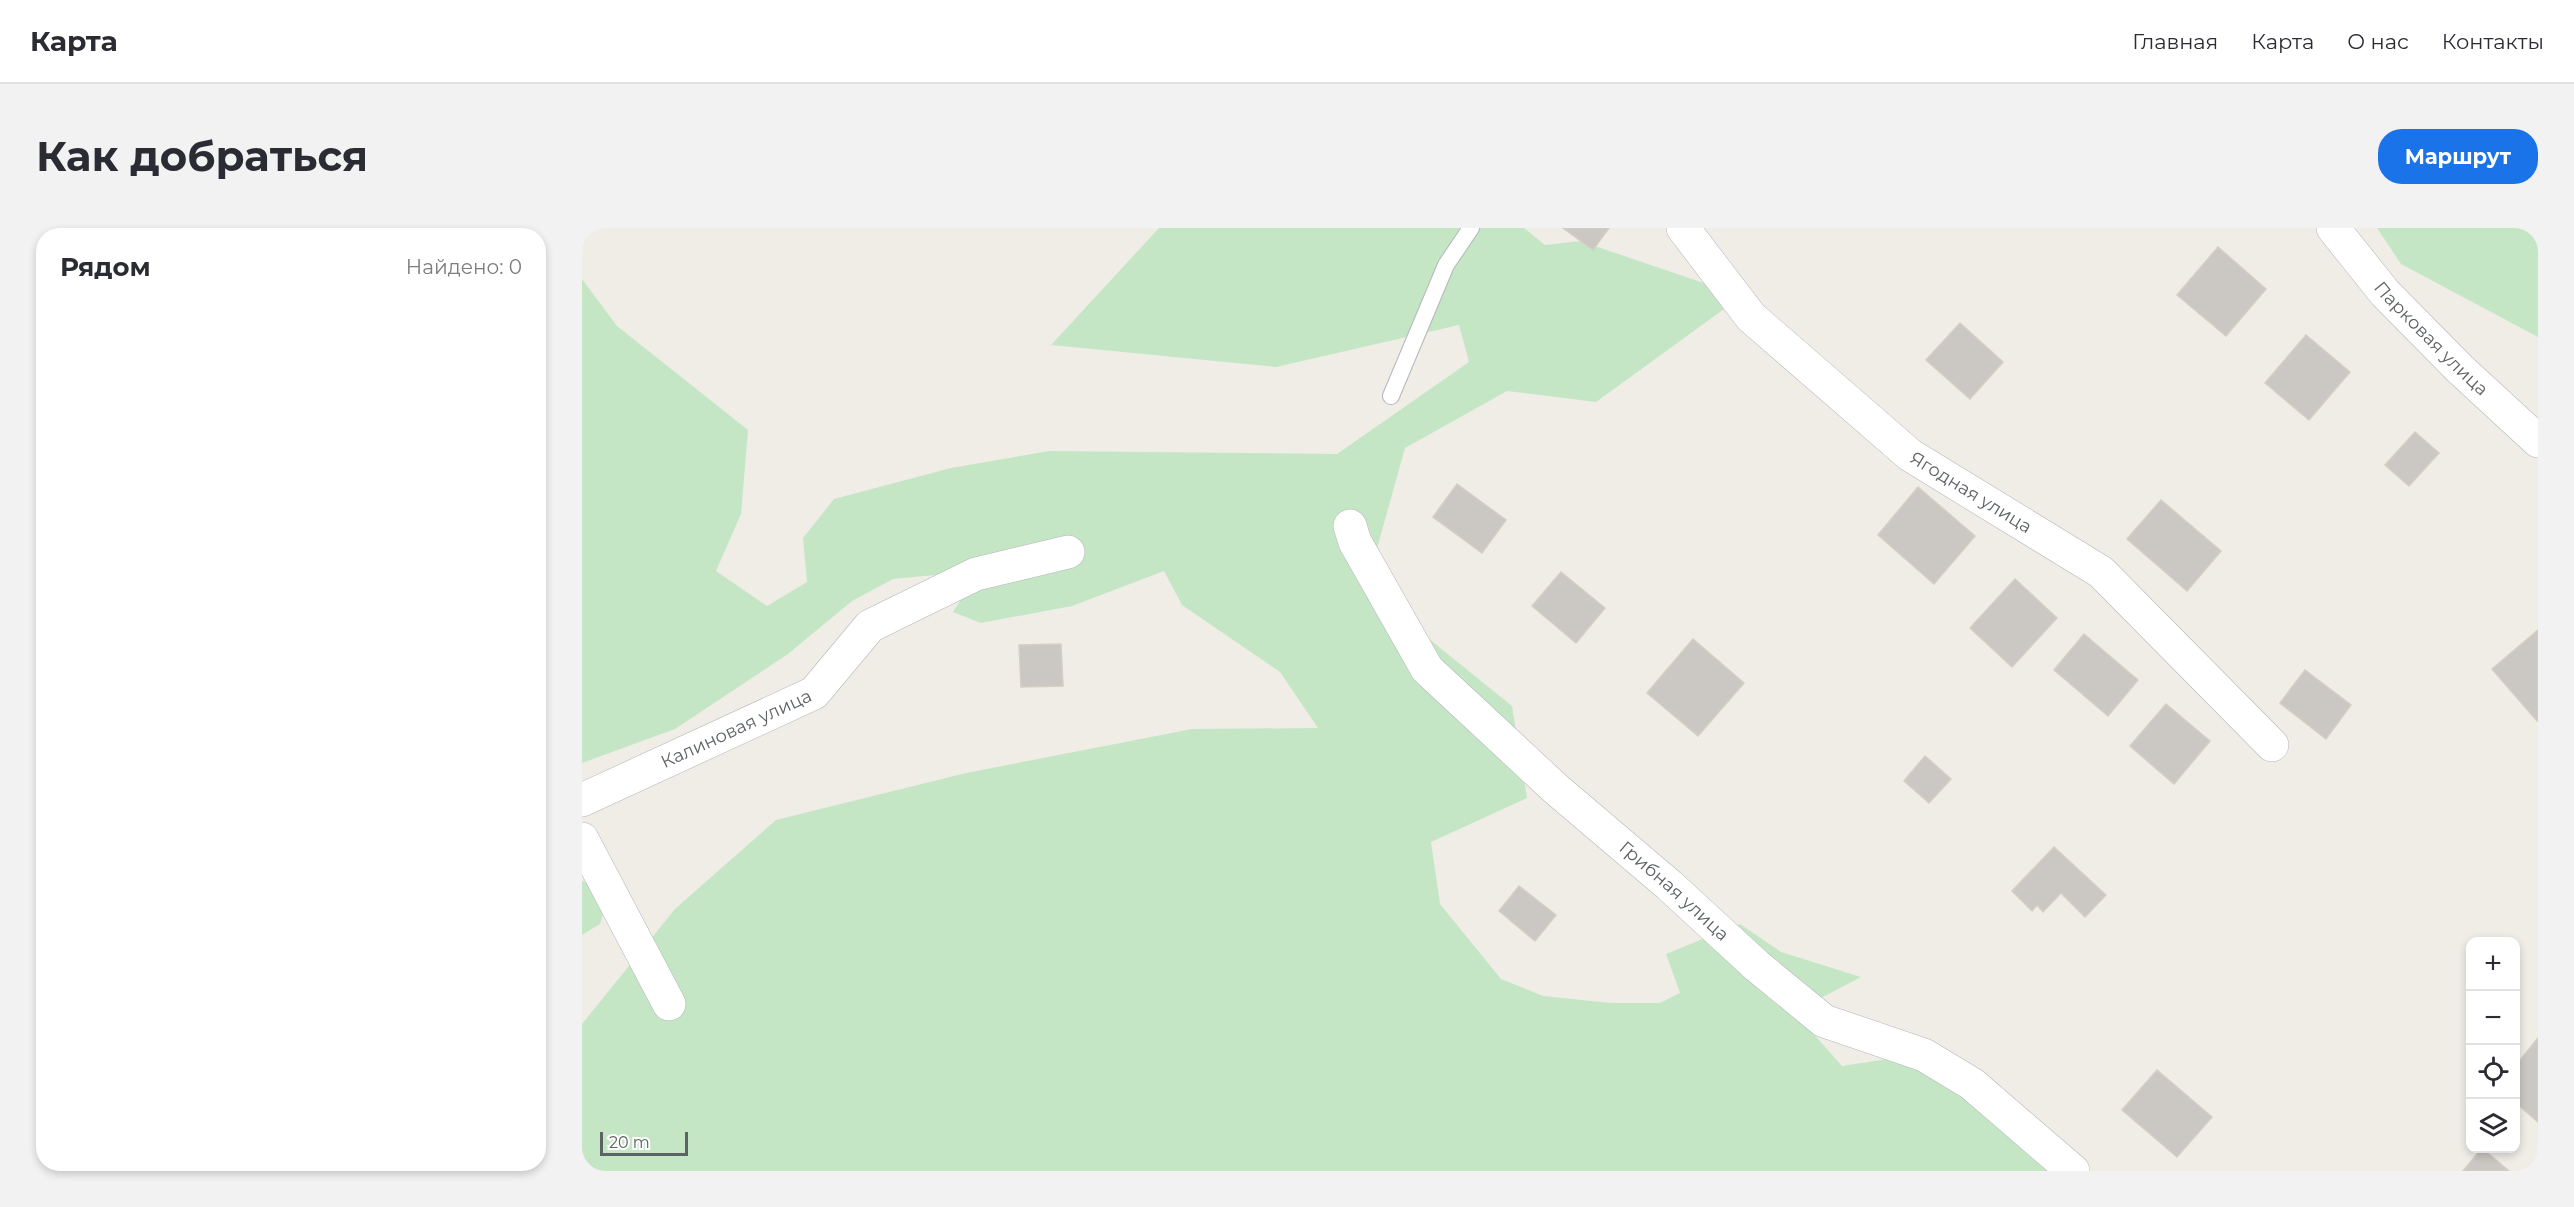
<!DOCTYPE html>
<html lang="ru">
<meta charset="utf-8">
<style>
body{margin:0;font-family:Montserrat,sans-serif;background:#f2f2f3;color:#2b2b33}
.controls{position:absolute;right:18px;bottom:18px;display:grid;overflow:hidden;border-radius:12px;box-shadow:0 3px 9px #0003}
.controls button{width:54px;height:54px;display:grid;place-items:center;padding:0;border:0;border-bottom:2px solid #e1e1e2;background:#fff;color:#2b2b33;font:30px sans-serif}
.scale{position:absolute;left:18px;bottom:15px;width:88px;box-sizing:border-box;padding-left:6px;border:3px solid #5e6166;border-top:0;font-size:16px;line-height:21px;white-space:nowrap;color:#5e6166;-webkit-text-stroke:4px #fff;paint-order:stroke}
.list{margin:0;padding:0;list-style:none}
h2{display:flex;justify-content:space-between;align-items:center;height:78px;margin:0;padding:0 24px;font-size:26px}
h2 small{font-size:20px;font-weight:400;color:#7c7c81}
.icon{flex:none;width:33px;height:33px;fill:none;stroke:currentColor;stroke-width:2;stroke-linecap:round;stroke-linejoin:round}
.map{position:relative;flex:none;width:1956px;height:943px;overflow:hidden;border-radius:24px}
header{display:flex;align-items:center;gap:36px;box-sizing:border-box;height:84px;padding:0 30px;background:#fff;border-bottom:2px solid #e1e1e2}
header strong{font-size:28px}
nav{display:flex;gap:33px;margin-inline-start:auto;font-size:21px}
.intro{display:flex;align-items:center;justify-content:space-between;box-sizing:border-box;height:144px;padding:0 36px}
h1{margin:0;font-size:42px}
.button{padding:15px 27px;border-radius:24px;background:#1a73e8;color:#fff;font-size:21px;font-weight:700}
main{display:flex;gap:36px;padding:0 36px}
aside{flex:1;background:#fff;border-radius:24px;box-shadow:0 3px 9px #0003}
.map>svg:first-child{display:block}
.green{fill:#c5e6c4}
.building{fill:#cbc8c3;stroke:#d4cec4;stroke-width:1.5}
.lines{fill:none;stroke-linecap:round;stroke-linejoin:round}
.lane-casing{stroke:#b3b6ba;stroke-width:18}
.street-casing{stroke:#b3b6ba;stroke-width:34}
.lane{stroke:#fff;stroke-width:16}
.street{stroke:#fff;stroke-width:33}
.labels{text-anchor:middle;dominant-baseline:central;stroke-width:6;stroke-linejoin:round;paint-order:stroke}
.street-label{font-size:18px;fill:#5e6166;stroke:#fff}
</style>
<header>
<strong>Карта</strong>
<nav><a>Главная</a><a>Карта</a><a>О нас</a><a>Контакты</a></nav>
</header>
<div class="intro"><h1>Как добраться</h1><a class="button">Маршрут</a></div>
<main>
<aside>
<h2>Рядом<small>Найдено: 0</small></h2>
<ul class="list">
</ul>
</aside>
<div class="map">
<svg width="1956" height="943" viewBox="0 0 1956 943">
<rect width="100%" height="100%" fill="#efede6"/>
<path class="green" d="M577 0H942L963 17 998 13 1160 68 1014 174 925 163 823 220 784 360 930 478 945 570 849 614 858 676 919 751 961 768 1029 775H1078L1098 765 1084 726 1158 696 1199 724 1279 749 1212 784 1260 838 1332 827 1469 943H0V796L93 681 194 592 384 545 610 501 736 500 698 444 600 377 582 343 490 378 399 395 371 384 390 354 363 346 311 351 270 373 206 426 93 501 0 535V51L35 98 166 202 159 286 134 343 185 378 225 354 221 310 252 271 369 240 467 223 755 226 887 134 877 97 694 139 469 117Z
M1795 0H1956V109L1819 36Z
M0 653 29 662 18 696 0 707Z"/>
<path class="building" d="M981 0H1027L1011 22Z
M1636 19 1684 61 1644 108 1595 67Z
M1378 95 1421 134 1388 171 1344 132Z
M1724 107 1768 144 1727 192 1683 155Z
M1833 204 1857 225 1827 258 1803 237Z
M875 256 924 292 900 325 851 289Z
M1336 259 1393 308 1352 356 1296 307Z
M1579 272 1639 323 1605 363 1545 311Z
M979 344 1023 380 994 415 950 378Z
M1433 351 1475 390 1430 439 1388 400Z
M1956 402V492L1955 493 1910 441Z
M1502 406 1556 452 1526 488 1472 442Z
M1111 411 1162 455 1116 508 1065 465Z
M479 416 481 458 439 459 437 417Z
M1723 442 1769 477 1744 511 1698 475Z
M1584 476 1628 513 1592 556 1548 518Z
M1343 528 1369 551 1347 575 1322 553Z
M1472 619 1524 667 1503 689 1479 665 1461 684 1455 677 1450 683 1430 663Z
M937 658 974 687 953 713 917 683Z
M1956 810V894L1934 875V837Z
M1575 842 1630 889 1595 929 1540 882Z
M1900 920 1927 943H1881Z"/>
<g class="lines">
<defs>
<path id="lane" d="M809 168 864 37 889 0"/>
<g id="street">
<path id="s1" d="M1101 0 1169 89 1328 227 1519 344 1690 517"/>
<path id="s2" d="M1751 0 1803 65 1878 141 1956 213"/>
<path id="s3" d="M768 298 773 314 845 441 974 561 1087 657 1175 738 1242 793 1342 827 1390 856 1491 943"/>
<path id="s4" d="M0 572 232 465 288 398 394 346 486 324"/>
<path d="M0 611 87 776"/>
</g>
</defs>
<use href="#lane" class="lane-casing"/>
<use href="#street" class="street-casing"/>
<use href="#lane" class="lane"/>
<use href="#street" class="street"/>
</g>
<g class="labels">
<g class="street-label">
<text stroke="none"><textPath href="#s2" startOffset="148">Парковая улица</textPath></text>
<text stroke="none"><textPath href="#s1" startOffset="394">Ягодная улица</textPath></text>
<text stroke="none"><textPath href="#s4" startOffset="170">Калиновая улица</textPath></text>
<text stroke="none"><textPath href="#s3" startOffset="495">Грибная улица</textPath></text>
</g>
</g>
</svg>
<div class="controls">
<button>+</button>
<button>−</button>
<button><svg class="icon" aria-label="locate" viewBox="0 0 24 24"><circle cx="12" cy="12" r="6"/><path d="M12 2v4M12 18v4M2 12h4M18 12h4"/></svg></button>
<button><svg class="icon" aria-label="layers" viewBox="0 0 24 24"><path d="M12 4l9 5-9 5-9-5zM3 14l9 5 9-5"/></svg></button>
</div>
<div class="scale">20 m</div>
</div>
</main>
